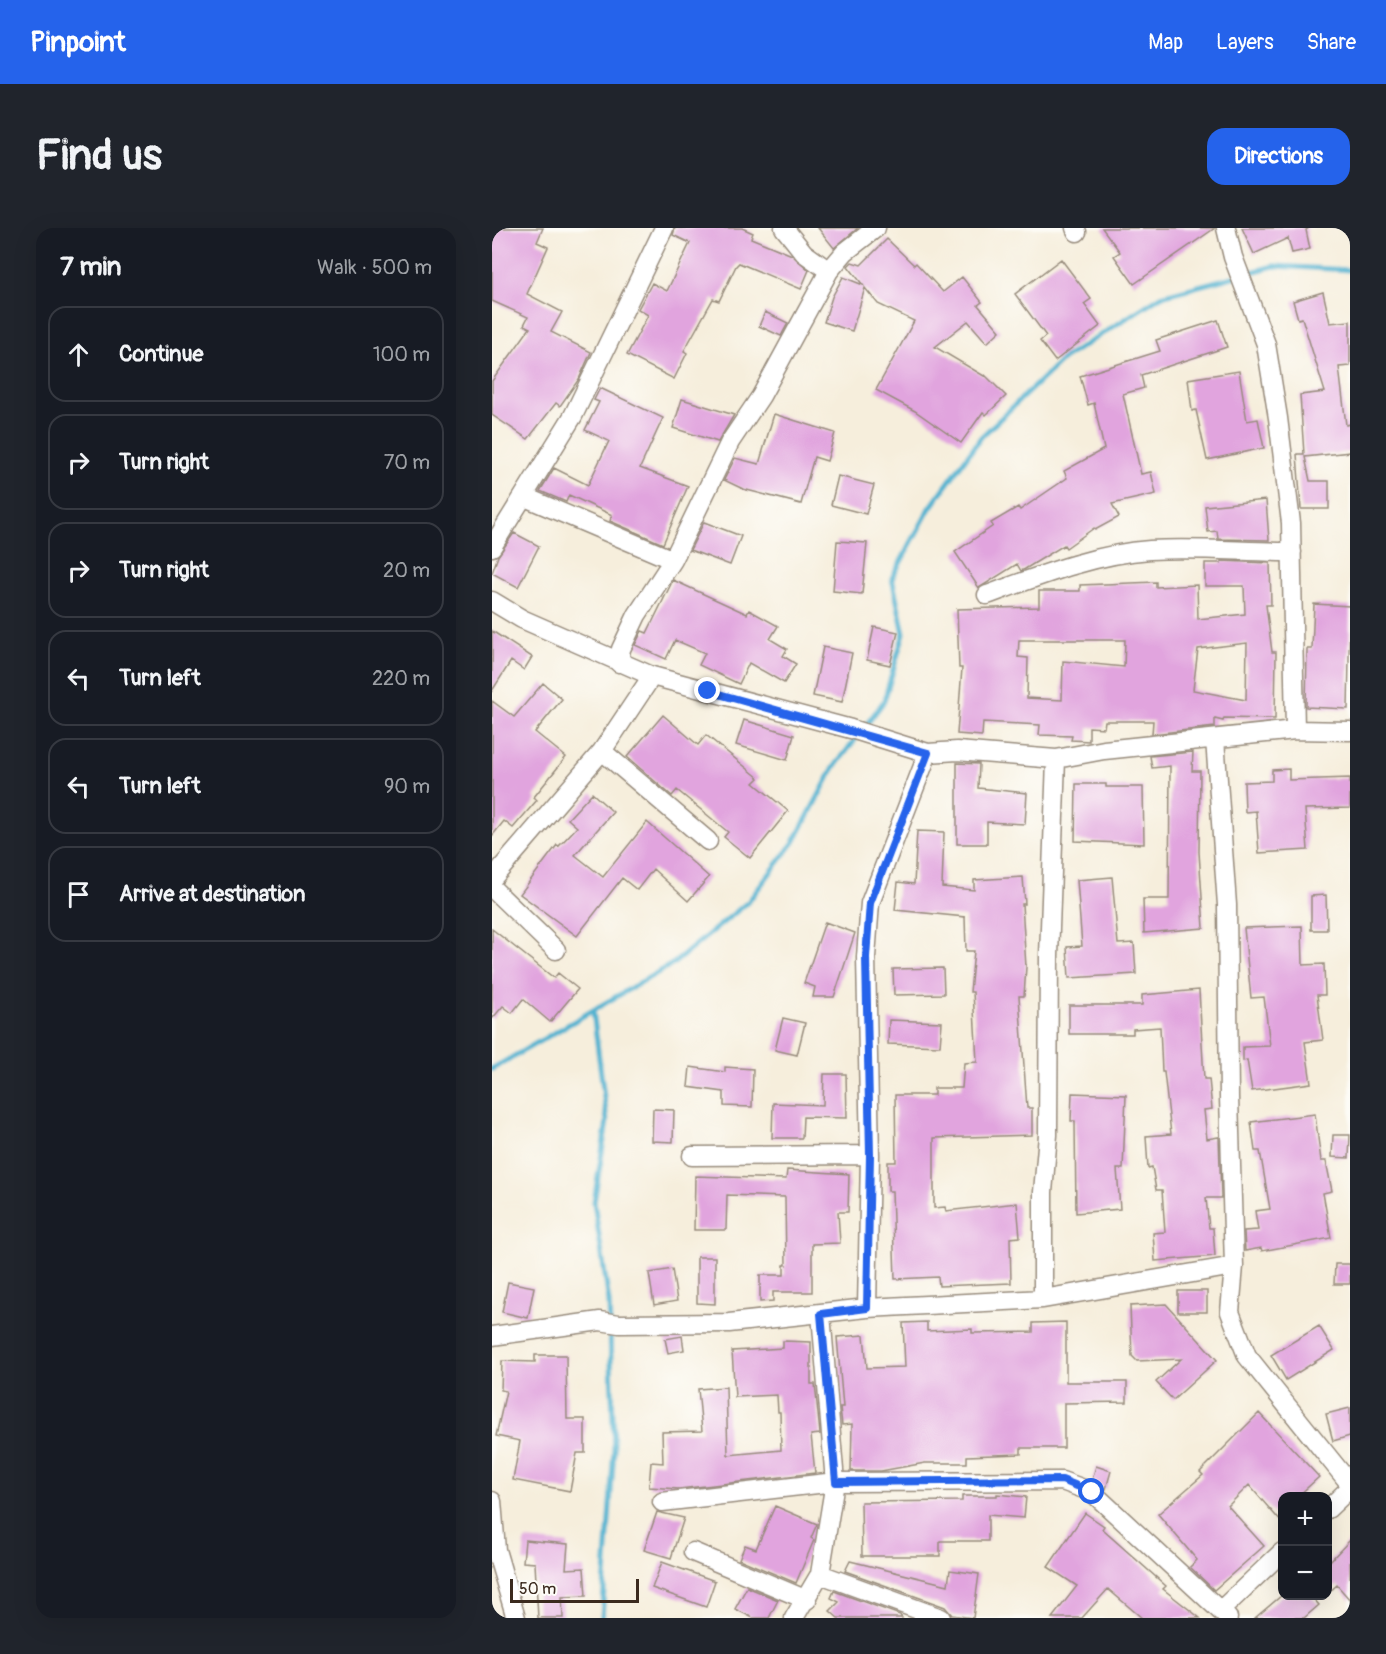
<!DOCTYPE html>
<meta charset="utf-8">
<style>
body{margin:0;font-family:Pangolin,sans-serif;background:#20242c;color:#f1f3f6}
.controls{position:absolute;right:18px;bottom:18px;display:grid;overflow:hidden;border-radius:12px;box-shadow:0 6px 24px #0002}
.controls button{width:54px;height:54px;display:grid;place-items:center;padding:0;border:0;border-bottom:2px solid #363941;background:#171b24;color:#f1f3f6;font:30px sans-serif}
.scale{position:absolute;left:18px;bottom:15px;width:129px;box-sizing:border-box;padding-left:6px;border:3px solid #3b2a1e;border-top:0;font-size:16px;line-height:21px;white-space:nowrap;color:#3b2a1e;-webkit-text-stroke:4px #fdfcf7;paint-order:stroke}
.stop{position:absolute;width:18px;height:18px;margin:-14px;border:4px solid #2563eb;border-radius:50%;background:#fff}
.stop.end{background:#2563eb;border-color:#fff;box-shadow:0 2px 6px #0008}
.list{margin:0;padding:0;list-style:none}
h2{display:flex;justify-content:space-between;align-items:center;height:78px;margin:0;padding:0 24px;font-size:26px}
h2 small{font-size:20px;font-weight:400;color:#9ea1a6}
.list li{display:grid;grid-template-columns:39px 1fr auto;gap:18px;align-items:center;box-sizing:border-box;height:96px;margin:0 12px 12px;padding:0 12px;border:2px solid #363941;border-radius:18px}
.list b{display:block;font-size:22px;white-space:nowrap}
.list em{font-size:20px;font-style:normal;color:#9ea1a6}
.icon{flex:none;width:33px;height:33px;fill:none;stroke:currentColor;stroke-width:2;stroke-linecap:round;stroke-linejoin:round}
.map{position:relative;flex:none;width:858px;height:1390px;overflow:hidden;border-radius:18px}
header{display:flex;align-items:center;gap:36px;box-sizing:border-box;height:84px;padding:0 30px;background:#2563eb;color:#fff}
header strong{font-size:28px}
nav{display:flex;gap:33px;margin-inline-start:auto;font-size:21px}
.intro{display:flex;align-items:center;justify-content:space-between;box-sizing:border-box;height:144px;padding:0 36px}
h1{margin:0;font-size:42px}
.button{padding:15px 27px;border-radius:18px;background:#2563eb;color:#fff;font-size:21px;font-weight:700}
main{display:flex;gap:36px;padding:0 36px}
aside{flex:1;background:#171b24;border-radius:18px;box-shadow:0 6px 24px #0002}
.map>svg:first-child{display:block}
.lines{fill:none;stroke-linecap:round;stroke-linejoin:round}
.stream{stroke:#51b2d0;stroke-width:5}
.building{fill:#e1a4de;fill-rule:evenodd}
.minor-casing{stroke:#988c7d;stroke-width:21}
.minor{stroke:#fff;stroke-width:18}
.route{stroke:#2563eb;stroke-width:8}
</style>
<header>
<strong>Pinpoint</strong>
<nav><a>Map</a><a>Layers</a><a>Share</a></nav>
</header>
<div class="intro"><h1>Find us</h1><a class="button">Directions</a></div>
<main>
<aside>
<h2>7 min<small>Walk · 500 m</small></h2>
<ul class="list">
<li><svg class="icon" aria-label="ahead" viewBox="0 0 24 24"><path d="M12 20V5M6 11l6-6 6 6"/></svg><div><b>Continue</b></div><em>100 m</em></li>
<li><svg class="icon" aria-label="right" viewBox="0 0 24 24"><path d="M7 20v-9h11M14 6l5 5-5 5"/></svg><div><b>Turn right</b></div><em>70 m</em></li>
<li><svg class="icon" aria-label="right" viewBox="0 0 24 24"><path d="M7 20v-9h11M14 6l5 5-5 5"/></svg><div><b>Turn right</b></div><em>20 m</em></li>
<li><svg class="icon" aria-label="left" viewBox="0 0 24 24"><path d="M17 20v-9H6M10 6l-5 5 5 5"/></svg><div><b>Turn left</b></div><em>220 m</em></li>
<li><svg class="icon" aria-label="left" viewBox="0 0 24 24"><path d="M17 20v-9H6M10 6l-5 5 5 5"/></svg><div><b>Turn left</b></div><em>90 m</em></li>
<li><svg class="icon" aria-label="arrive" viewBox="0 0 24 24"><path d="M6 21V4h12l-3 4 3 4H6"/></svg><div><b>Arrive at destination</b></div></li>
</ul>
</aside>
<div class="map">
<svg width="858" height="1390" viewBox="0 0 858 1390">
<rect width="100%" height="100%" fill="#fdfcf7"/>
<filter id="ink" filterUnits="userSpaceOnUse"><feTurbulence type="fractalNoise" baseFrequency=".0167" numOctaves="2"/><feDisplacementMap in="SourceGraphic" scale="12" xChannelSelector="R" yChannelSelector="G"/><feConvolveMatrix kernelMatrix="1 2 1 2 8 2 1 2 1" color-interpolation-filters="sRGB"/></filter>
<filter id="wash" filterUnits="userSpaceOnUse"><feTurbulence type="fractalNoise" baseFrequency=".008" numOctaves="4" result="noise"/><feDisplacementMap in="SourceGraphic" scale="24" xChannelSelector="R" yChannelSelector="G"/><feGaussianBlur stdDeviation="1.35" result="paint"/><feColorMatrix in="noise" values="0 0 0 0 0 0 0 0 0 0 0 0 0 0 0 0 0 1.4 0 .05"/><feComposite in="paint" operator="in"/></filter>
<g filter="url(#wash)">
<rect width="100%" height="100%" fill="#f6eedc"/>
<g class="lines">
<path class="stream" d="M101 783 115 893 102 974 117 1074 122 1221 110 1390
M0 841 182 735 256 674 302 614 341 541 392 473 412 405 400 350 438 280 489 209 571 131 669 68 782 38 858 42"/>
</g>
<g id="blocks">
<path class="building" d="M4 0H51L45 14 56 19 35 66 70 84 59 104 99 124 87 151 68 178 64 175 36 211 0 187V153L38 100 32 97 36 89 0 73V5Z
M183 0H250L261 5 259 10 300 27 317 42 309 61 247 35 244 38 227 73 221 71 192 123 195 125 182 151 135 127 156 87 146 81 160 55 175 63 198 15 181 7Z
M326 0H366L342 20Z
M610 0H723L642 56 622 28 628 24Z
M750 0H817L814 2 818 21 800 25 796 10 762 26Z
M395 11 422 37 424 35 451 64 470 49 490 74 486 77 508 103 495 115 476 93 443 119 492 148 493 147 514 168 494 187 491 184 469 215 423 183 384 162 422 93 386 76 373 60 360 103 332 94 340 69 351 49 371 57 356 38 360 34 369 37Z
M569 31 599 71 592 76 608 98 563 133 548 113 554 108 523 66Z
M831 64 838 95 858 93V138L847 139 854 197 858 196V224L813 229 818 253H837V281H809L805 226H812L808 167 833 164 810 90 806 91 801 73Z
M273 84 296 95 289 108 267 98Z
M726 92 735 119 649 147 652 160 631 166 649 246 659 244 664 266 620 276 627 289 603 302 602 300 574 320 572 317 533 341 529 343 525 336 487 360 463 324 501 298 499 295 526 279 528 282 575 250 572 243 612 221 602 175 596 177 588 148 668 123 664 112Z
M747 143 755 193 766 191 772 220 715 232 704 182 700 183 696 151Z
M108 160 171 190 148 240 196 258 171 316 118 293 120 287 77 267 74 274 48 263 62 240 96 257 117 213 93 202 107 174 102 172Z
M190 171 242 187 226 214 181 200Z
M282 186 343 205 335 233 322 229 309 276 251 261 232 252 243 230 267 236Z
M346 248 382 257 374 286 339 277Z
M774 272 777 312 726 311 725 303 716 304 713 278Z
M212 294 249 308 238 337 198 322Z
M22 305 47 318 26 359 0 345 6 328Z
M345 313 375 315 370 366 341 363Z
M729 333 778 335 779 377H774L780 424H784L783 491 732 490 731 493 723 491V499L660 506 661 493H613L612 500 597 499V513L579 512 580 508 547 507 548 497 491 494 490 508 465 506 470 440H467L465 381 547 379V363H588V357L664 354V359L705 357 706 391 753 386 752 358H713V335H729ZM527 412H633L632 439 571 433 570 472 535 470 536 430 526 429ZM755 415 754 472 701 462 706 421Z
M181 352 255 386 257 382 286 398 278 411 295 421 291 428 304 436 292 455 257 435 247 456 207 437 213 425 183 412 174 431 143 417 150 403 155 405Z
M822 376 858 378 856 481 814 479 815 421H820Z
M382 399 406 404 398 437 375 432Z
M0 403 40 429 32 442 19 433 0 463Z
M331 419 360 425 350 474 321 468Z
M51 455 70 471 43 504 74 529 42 569 45 572 21 600 12 593 0 608V473L22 489Z
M171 487 206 517 214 507 267 550 262 555 296 583 258 630 232 609 236 604 185 562 180 568 135 529Z
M252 492 302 507 295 532 244 517Z
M701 524 700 543H708L707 624 712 700 652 705 651 671H677L678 538 660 540 658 528Z
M465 535 487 536 486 560 535 565 533 596 495 594V616H465Z
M797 541V552L858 550V580L813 581 816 622 767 625 764 583 753 584 752 554 780 553V542Z
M584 556H614V559H651L652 616 583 613Z
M100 565 121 584 83 627 111 649 155 594 217 649 196 673 161 641 145 662 130 650 85 708 28 666 65 617 67 618 85 599 76 591Z
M425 603 452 604 450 659 482 662V652L531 649 533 676H530L534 739 532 768H527L535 880H540V907L442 910V980L453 979 454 983 525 975 528 1009 518 1010 519 1055 447 1058 446 1049 403 1051 400 963H396V934H404L403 867H442V860H470L472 835 485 834 481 764H478L482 723H474L473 689 403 682 406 654 422 656Z
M620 649 626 716 642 715 644 746 577 750 575 719 590 718 585 652Z
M834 667 835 702H819V668Z
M333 694 363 705 342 769H321L323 759 312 755Z
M810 698 811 737 832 736 833 767H825L831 812 813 814 819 855 760 863 755 832 751 833V819L778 818 772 769 759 770 752 700Z
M0 701 62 750 66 745 86 761 58 794 31 771 20 785 11 778 0 791Z
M451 740 452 766 402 767 401 741Z
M707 762 712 851H717L720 881 712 882 715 911 727 909 729 970H714L717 1000H721L723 1028 663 1033 661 1005 673 1004 670 962H664L660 939 656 940 654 908 679 906 672 844H670L668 799 641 801V806H577V777H650V767Z
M291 790 313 795 305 827 283 822Z
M397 792 450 794 448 818 396 816Z
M198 839 233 844V839L261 841 260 879 232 878V864L196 859Z
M332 846H354L355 890 311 889 310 910H280L281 875 331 877Z
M580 865 634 867 631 941H625L628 981 584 985 583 893H579Z
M161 881 182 882 181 914 160 913Z
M823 886 829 933H834L840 963 831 965 839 1010 770 1023 769 1020 753 1023 752 1003 766 1002 763 983 778 981 768 923H763L759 894Z
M841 907H858L857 930 840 929Z
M295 942 357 946 356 984H346L348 1015 320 1016V1064H281V1073L268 1074V1047H292V1037H294L293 969 235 967 234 1002H202L203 948 294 951Z
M205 1029H223V1076L205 1075Z
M843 1036H858V1056H842Z
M180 1041 185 1073 162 1077 157 1045Z
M16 1054 42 1059 36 1090 10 1084Z
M686 1063H715V1084H686Z
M674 1076 725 1132 681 1172 664 1154 689 1131 645 1133 640 1128 638 1078Z
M435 1094V1103L480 1101V1105L541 1104V1095L574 1094V1154H635V1174L572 1175V1220H529V1226L475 1228V1235H433L389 1243H359L360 1196 350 1197 348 1179H351L345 1109 372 1107 375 1140 413 1139 411 1095Z
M827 1098 842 1122 794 1152 779 1127Z
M190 1108 192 1122 176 1125 173 1111Z
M291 1113 319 1114V1156H323L328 1206 319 1207 323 1245 187 1261 157 1259 159 1234 171 1235 170 1204 210 1203 206 1161 234 1159 236 1227 289 1222 288 1184H286L285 1167 243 1169 240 1123 291 1120Z
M43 1127H74L75 1191H93V1225H85L78 1263 21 1252 28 1213 4 1208 14 1163 9 1162 10 1133 43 1134Z
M858 1180V1208L841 1213 834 1186Z
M767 1185 827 1249 805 1269H790V1295L757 1257 736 1278 772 1318 722 1362 698 1339 705 1332 666 1286 711 1247 708 1244Z
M604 1238 619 1243 614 1261 600 1252Z
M505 1266 534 1269 532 1290 496 1287V1313H448V1328H370L369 1274 470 1273V1268H505Z
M283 1278 325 1296 319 1310 322 1312 304 1355 247 1331 253 1317 264 1321Z
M165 1284 192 1290 179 1330 152 1322Z
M593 1285 612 1298 610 1301 674 1358 671 1361 708 1390H650L616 1361 590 1390H560L585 1358 556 1339Z
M33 1312 76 1316 74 1341 92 1340 94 1368 70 1369 71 1390H46L43 1335 31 1334Z
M858 1312V1372L845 1357 836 1365V1335Z
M358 1333 456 1357 458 1342 487 1346 481 1390 460 1387 453 1379 353 1343Z
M170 1334 223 1353 214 1379 160 1360Z
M255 1359 286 1372 277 1390H261L243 1381Z
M342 1363 408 1387 410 1390H346L338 1383 347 1374 339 1370Z
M789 1368H819L827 1377 812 1390H763Z"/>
</g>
</g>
<g filter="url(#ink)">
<use href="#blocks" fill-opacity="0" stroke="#988c7d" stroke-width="1.5"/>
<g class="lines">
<defs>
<path id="minor" d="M292 0 312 25 337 43
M583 0 585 4
M734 0 741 29 774 116 786 190 799 295 803 502
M33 269 181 332
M0 319 81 188 172 0
M495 367C547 348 602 326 658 322 705 319 753 324 800 324
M0 373 30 391 160 448 359 501 436 525 465 523 564 531 612 522 803 502 858 503
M127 435 129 421 145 387 181 332 238 214 269 168 337 43 353 24 384 0
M723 511 735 677 737 869 742 1038 738 1084 755 1128 858 1256
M110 523 216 613
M0 651 110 523 160 448
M0 660 64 722
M200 928 378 927
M551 1071V964L556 907 557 728 564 531
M375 1080 378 927 374 729 378 675 436 525
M0 1108 108 1093 127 1096 237 1095 375 1080 551 1071 742 1038
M0 1273 4 1322 24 1390
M170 1274 343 1254 570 1253 600 1264 736 1390
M836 1281 858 1260
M201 1324 315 1372
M328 1346 449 1390
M729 1382 790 1324
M302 1390 328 1346 343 1254 329 1086"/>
</defs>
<use href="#minor" class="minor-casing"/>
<use href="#minor" class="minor"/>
</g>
</g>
<g class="lines" filter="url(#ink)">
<path class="route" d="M216 463 436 525 378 675 374 729 378 927 375 1080 329 1086 344 1254 570 1252 600 1264"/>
</g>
</svg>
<div class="controls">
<button>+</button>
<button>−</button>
</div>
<div class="scale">50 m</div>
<div class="stop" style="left:600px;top:1264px"></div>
<div class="stop end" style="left:216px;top:463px"></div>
</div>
</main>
